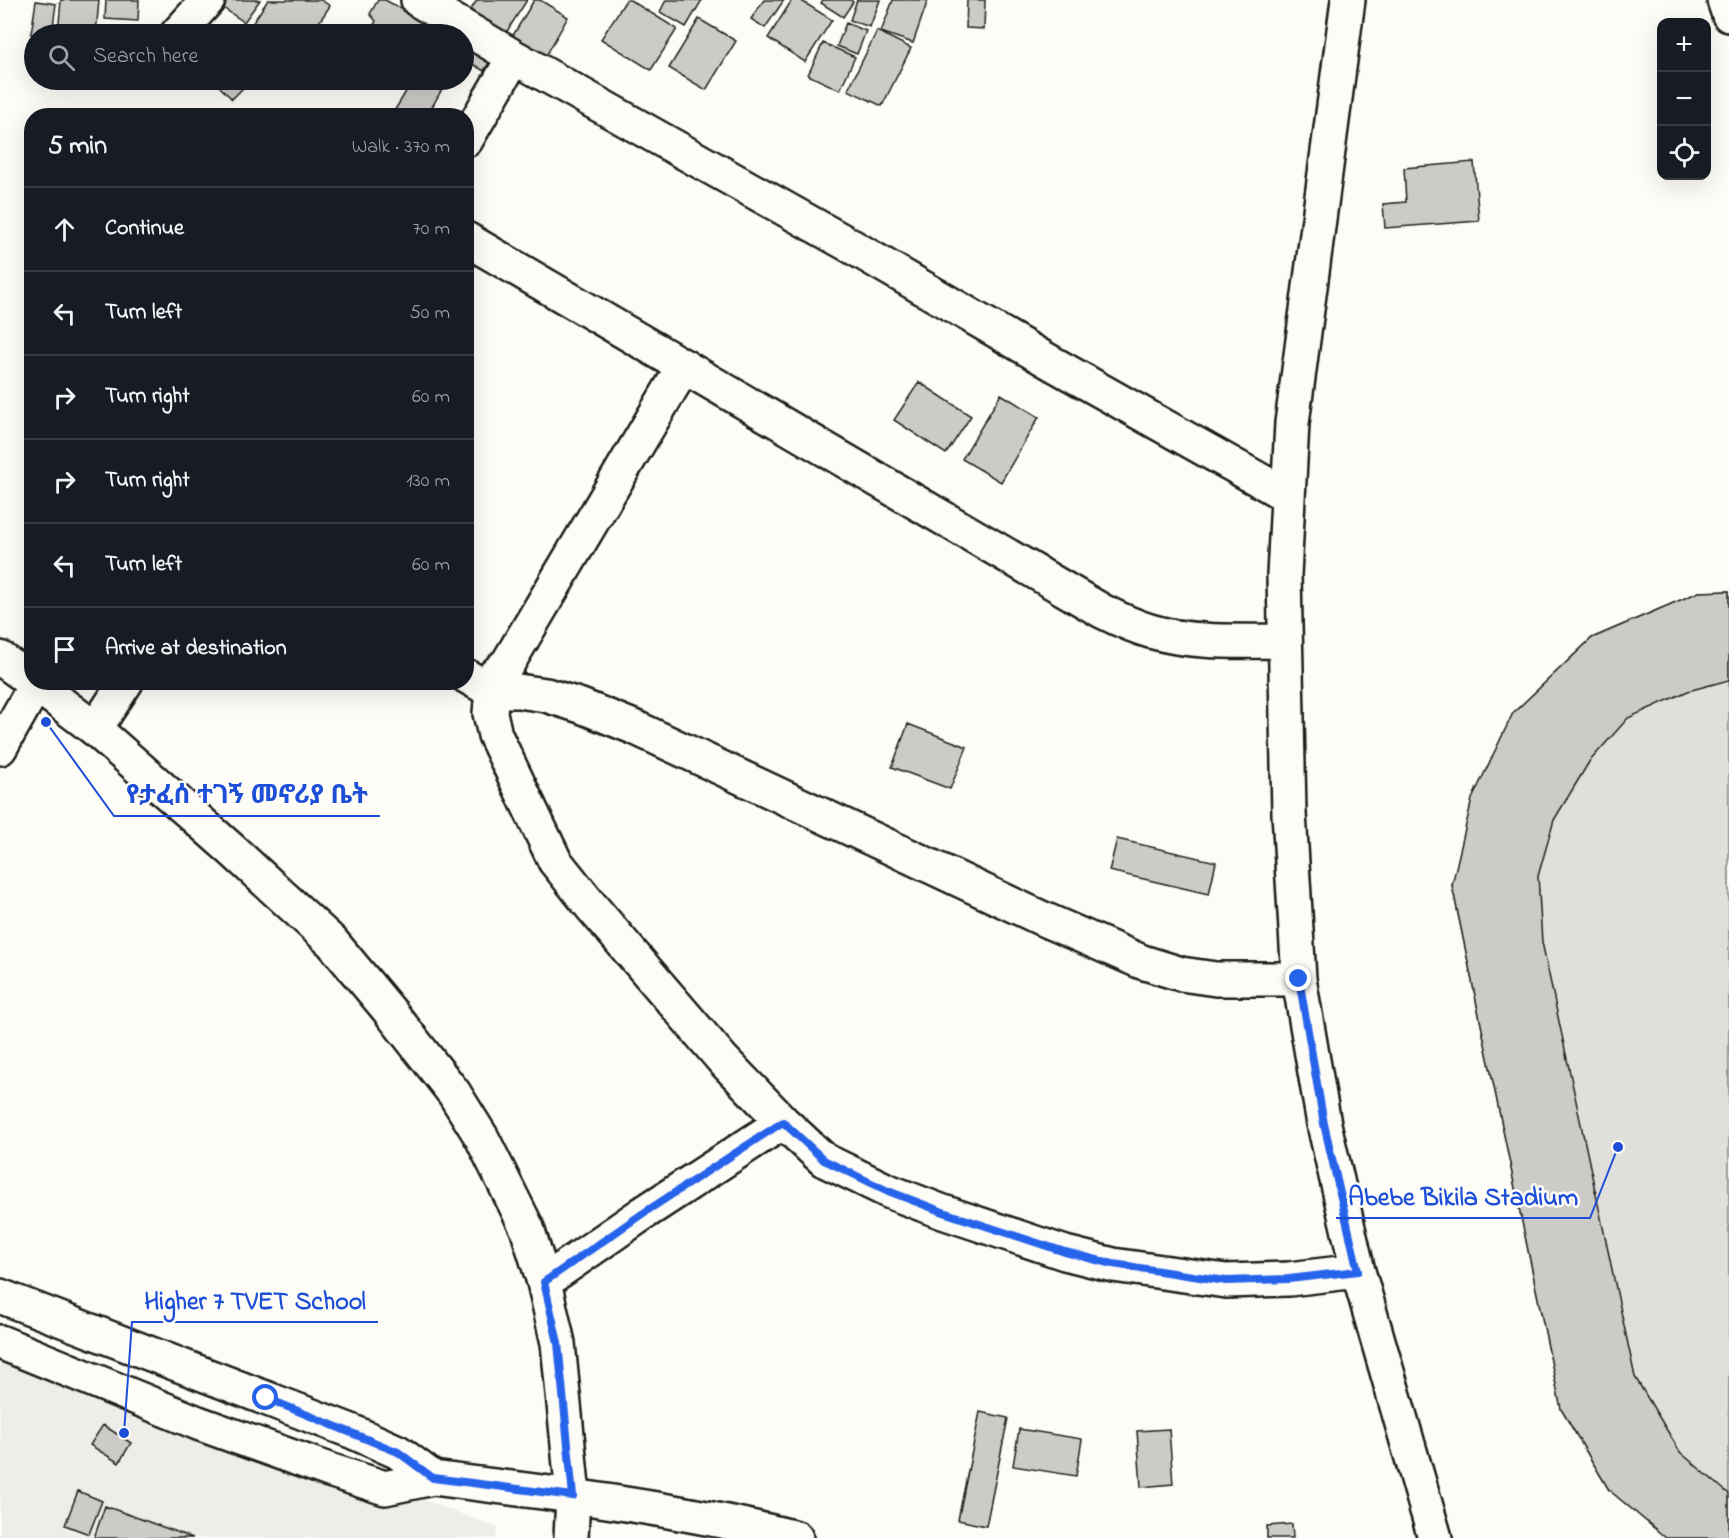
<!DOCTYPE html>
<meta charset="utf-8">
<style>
body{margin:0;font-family:"Indie Flower","Noto Sans Ethiopic",sans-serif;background:#20242c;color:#f1f3f6}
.controls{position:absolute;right:18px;top:18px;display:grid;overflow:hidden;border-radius:12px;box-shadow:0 6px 24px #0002}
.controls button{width:54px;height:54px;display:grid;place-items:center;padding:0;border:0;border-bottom:2px solid #363941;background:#171b24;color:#f1f3f6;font:30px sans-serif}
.stop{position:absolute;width:18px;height:18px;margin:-14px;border:4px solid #2563eb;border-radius:50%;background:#fff}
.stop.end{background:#2563eb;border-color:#fff;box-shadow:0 2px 6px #0008}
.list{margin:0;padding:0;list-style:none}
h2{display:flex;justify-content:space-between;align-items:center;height:78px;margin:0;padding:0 24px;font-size:26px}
h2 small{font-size:20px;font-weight:400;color:#9ea1a6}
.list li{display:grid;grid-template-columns:39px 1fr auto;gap:18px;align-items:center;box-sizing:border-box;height:84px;padding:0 24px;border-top:2px solid #363941}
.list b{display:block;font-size:22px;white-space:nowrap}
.list em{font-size:20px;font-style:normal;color:#9ea1a6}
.icon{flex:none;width:33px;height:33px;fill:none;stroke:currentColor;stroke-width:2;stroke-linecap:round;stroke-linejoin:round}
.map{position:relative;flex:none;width:1729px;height:1538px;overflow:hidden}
.search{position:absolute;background:#171b24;box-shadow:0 6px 24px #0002;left:24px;top:24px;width:450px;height:66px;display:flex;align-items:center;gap:15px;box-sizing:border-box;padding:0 21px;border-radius:33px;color:#9ea1a6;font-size:22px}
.panel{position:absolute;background:#171b24;box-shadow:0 6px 24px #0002;left:24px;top:108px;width:450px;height:582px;border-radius:24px}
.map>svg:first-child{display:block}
.built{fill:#eeede9}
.green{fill:#e0dfdb;stroke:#7e7e7c;stroke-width:1.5}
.building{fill:#cccbc8;stroke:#1c1c1c;stroke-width:1.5}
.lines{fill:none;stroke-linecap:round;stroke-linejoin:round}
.minor-casing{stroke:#1c1c1c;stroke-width:38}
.secondary-casing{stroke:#1c1c1c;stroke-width:38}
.minor{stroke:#fdfcf7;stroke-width:33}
.secondary{stroke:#fdfcf7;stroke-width:33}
.route{stroke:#2563eb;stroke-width:8}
.leader{fill:none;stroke:#1d4ed8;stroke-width:2}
.callout-dot{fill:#1d4ed8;stroke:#fdfcf7;stroke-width:2}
.callout-label{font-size:26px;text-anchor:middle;font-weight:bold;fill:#1d4ed8;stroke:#fdfcf7;stroke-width:5;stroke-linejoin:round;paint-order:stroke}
</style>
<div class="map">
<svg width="1729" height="1538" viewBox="0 0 1729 1538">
<rect width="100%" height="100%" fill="#fdfcf7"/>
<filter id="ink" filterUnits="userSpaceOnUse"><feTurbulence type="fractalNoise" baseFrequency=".0167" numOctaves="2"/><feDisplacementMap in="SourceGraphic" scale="12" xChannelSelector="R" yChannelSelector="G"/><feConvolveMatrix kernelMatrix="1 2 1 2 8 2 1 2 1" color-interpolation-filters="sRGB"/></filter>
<g filter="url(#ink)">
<path class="built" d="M0 1339 498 1528 496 1538H0Z"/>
<path class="green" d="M1729 591V1538L1609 1490 1561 1409 1452 885 1513 713 1592 638 1699 592Z"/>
<path class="building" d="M61 0H99L96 34H58Z
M106 0H139L138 21 105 19Z
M222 0H260L244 22 219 5Z
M268 0H321L330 6 311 34H248L246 33Z
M378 0H385L439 28 435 34H369L376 21 370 14Z
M477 0H527L500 42 464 20Z
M534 0H540L568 17 539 68 505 49Z
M626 0H630L677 29 651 70 601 39Z
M666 0H702L686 27 660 12Z
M764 0H784L765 28 751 19Z
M792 0H800L832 20 805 62 768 38Z
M823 0H851L853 2 843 17 821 3Z
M857 0H880L870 27 850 20Z
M893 0H928L913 43 881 32Z
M967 0H985L984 29 966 28Z
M36 1 56 4 52 34H31Z
M699 19 736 41 706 90 669 68Z
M846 23 866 31 857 54 837 46Z
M877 31 911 48 882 106 848 90Z
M464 39 494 55 484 71 464 59Z
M823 43 855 57 840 90 808 75Z
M213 80H251L232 99Z
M413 80H447L427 116H397L393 113Z
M1474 162 1479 221 1385 228 1383 204 1406 202 1404 168Z
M919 382 971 416 946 454 894 420Z
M1001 394 1039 417 1001 482 962 459Z
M1729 591V680L1688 691 1628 718 1589 762 1554 820 1538 876 1542 942 1635 1377 1680 1452 1729 1494V1538H1666L1609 1490 1561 1409 1452 885 1472 799 1513 713 1592 638 1699 592Z
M908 724 967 747 950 789 892 767Z
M1117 839 1216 862 1209 894 1109 871Z
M980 1412 1008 1418 986 1526 958 1520Z
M103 1425 131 1443 119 1463 90 1445Z
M1019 1429 1082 1439 1076 1476 1013 1466Z
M1169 1429 1173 1484 1141 1487 1137 1431Z
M78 1491 102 1501 89 1534 65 1525Z
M105 1506 193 1538H94Z
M1292 1524 1293 1538H1267V1526Z"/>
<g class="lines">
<defs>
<path id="minor" d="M418 0 514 57 846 243 1050 362 1286 495
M1348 0 1292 423 1284 575 1289 813 1299 979 1324 1124 1358 1271 1435 1538
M1724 0 1729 15
M177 34 208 0
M466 140 514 57
M466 239 1102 611C1118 619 1133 626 1150 631 1193 644 1240 641 1284 641
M466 676 492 691H518L546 695 581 706 636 728 1041 918 1142 962 1181 974 1216 979H1299
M483 686 508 663 684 366
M492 691 490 713 495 735 555 861 591 906 723 1060 783 1122 824 1160 888 1191 943 1212 1065 1253 1113 1265 1226 1281 1289 1279 1358 1271
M95 729 126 682
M0 748 36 684
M544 1282 642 1214 783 1122
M573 1496C648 1507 723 1519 796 1538"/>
<path id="secondary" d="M0 658 32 681
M33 682 95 729 232 850 332 942 392 1014 454 1093 482 1138 527 1228 544 1282 558 1343 573 1496 571 1538
M0 1296 351 1431 398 1452 433 1478
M0 1342 198 1423 329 1470 385 1488 433 1478 573 1496"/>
</defs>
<use href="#minor" class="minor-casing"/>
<use href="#secondary" class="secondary-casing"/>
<use href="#minor" class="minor"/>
<use href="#secondary" class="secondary"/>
</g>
</g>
<g class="lines" filter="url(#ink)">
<path class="route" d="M266 1398 398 1452 433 1478 573 1496 558 1343 544 1282 642 1214 783 1122 824 1160 888 1191 943 1212 1065 1252 1113 1264 1226 1281 1289 1279 1358 1271 1324 1124 1299 979"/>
</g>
<path class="leader" d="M46 722L114 816H380M1618 1147L1590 1218H1336M124 1433L132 1322H378"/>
<g class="callout-dot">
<circle cx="46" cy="722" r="6"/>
<circle cx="1618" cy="1147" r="6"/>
<circle cx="124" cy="1433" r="6"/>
</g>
<g class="callout-label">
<text x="247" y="803">የታፈሰ ተገኝ መኖሪያ ቤት</text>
<text x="1463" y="1205">Abebe Bikila Stadium</text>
<text x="255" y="1309">Higher 7 TVET School</text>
</g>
</svg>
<div class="controls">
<button>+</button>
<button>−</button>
<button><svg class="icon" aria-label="locate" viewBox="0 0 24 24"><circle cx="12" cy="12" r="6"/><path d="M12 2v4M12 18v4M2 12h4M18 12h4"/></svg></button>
</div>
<div class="stop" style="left:266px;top:1398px"></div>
<div class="stop end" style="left:1299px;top:979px"></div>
<div class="search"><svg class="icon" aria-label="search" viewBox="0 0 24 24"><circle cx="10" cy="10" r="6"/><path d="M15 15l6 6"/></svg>Search here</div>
<section class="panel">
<h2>5 min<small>Walk · 370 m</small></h2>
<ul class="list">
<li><svg class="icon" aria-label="ahead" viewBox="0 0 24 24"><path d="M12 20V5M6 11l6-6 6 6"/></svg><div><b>Continue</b></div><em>70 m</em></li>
<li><svg class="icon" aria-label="left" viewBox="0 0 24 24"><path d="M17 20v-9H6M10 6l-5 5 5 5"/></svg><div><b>Turn left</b></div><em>50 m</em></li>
<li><svg class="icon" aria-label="right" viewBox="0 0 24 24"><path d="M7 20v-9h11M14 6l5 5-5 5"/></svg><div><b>Turn right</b></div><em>60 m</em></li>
<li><svg class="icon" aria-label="right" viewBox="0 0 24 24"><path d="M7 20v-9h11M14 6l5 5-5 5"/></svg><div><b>Turn right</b></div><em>130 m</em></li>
<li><svg class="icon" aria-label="left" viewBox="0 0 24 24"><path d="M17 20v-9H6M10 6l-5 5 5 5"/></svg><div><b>Turn left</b></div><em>60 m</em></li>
<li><svg class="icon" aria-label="arrive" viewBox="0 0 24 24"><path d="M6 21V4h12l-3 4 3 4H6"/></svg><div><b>Arrive at destination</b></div></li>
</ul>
</section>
</div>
